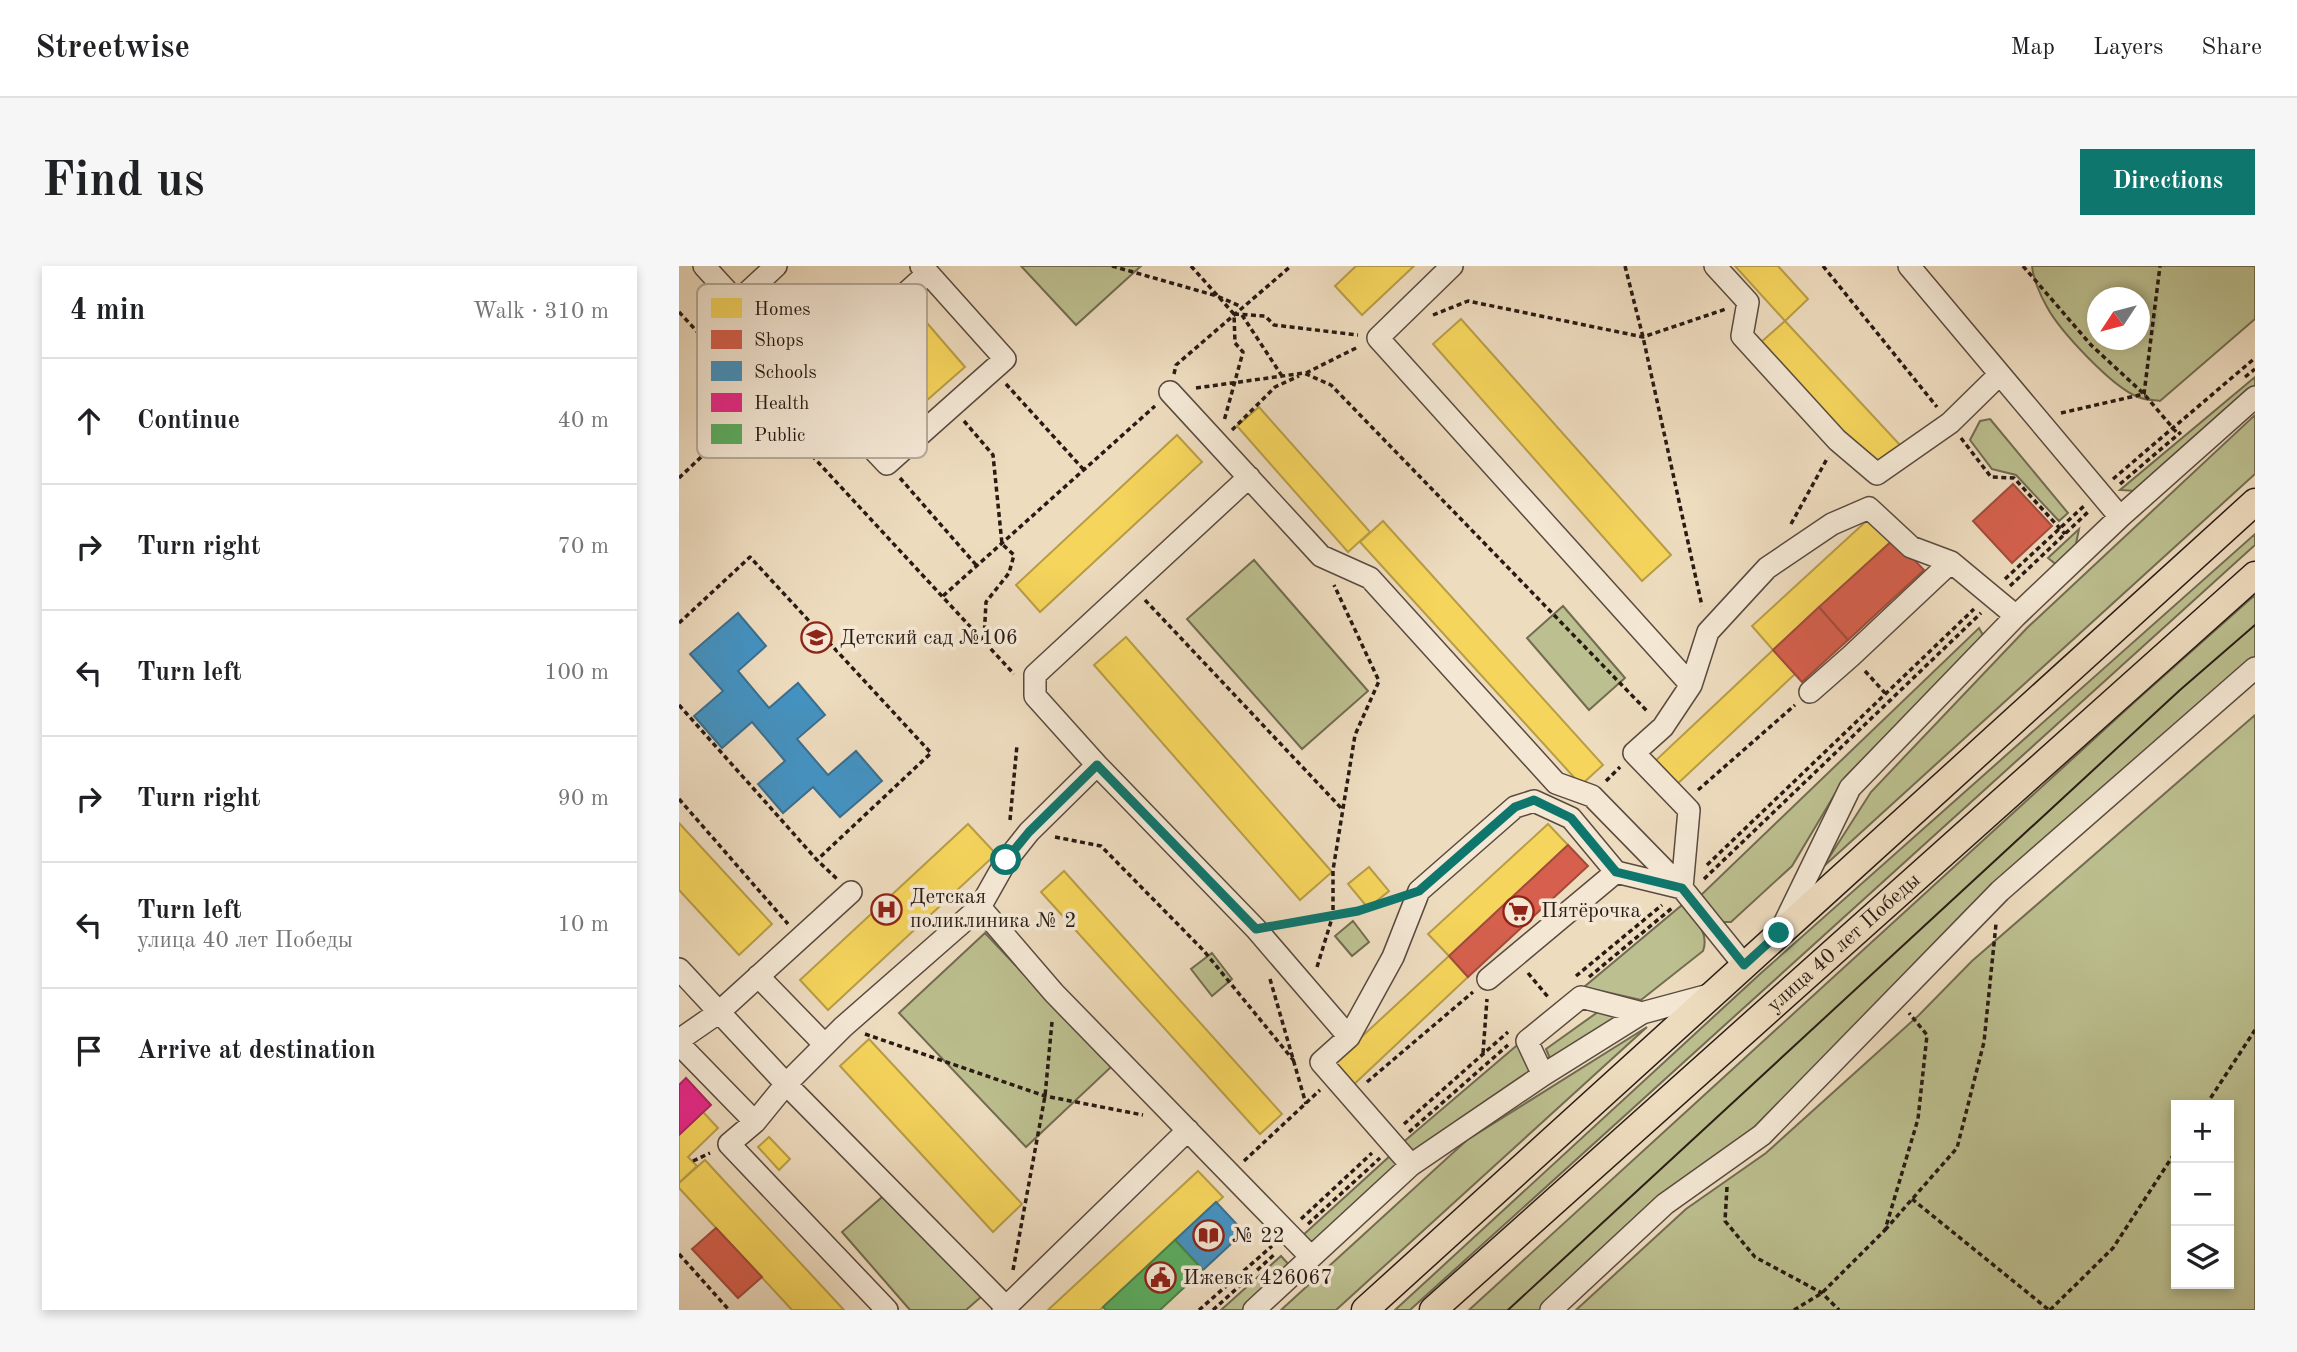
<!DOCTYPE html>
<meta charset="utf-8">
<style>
body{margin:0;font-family:"Old Standard TT",serif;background:#f6f6f6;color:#202124}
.controls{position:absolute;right:21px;bottom:21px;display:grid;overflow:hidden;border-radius:0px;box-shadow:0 4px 10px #0003}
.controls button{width:63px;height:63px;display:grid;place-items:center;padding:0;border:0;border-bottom:2px solid #e0e0e0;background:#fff;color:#202124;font:35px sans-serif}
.compass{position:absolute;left:1408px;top:21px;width:63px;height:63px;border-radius:50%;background:#fff;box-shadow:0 4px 10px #0003;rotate:234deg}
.stop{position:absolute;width:21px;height:21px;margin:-16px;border:5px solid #0f766e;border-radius:50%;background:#fff}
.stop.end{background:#0f766e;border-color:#fff;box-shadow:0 2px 7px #0008}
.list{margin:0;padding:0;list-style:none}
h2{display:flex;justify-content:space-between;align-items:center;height:91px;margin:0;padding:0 28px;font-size:30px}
h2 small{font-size:23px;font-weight:400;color:#757577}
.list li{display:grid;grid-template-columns:46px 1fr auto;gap:21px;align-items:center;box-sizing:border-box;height:126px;padding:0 28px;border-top:2px solid #e0e0e0}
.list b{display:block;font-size:26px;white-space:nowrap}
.list p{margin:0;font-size:23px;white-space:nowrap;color:#757577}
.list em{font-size:23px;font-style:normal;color:#757577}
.icon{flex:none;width:38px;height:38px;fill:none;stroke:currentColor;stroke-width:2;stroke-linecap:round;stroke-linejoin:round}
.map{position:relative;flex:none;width:1576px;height:1044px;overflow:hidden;border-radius:0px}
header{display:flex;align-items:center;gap:42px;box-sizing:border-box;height:98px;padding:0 35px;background:#fff;border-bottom:2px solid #e0e0e0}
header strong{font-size:33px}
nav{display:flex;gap:38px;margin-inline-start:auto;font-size:24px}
.intro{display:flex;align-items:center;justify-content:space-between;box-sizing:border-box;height:168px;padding:0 42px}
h1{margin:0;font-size:49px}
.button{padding:18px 32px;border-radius:0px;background:#0f766e;color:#fff;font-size:24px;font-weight:700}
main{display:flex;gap:42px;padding:0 42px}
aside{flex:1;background:#fff;border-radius:0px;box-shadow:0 4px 10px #0003}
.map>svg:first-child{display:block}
.green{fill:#bcbf8f;stroke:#726c52;stroke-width:2;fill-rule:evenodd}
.homes{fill:#f6d55c;stroke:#b89d46;stroke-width:2}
.shops{fill:#d6604d;stroke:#a24b3c;stroke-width:2}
.schools{fill:#4393c3;stroke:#3b6f8e;stroke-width:2}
.health{fill:#e7298a;stroke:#ae2467;stroke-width:2}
.public{fill:#5aae61;stroke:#4b824a;stroke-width:2}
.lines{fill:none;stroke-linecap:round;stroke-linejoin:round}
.minor-casing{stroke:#5a4a3f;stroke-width:24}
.major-casing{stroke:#281a14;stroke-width:29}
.path{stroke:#281a14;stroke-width:3.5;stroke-dasharray:5 3.5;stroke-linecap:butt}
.minor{stroke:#f4e8d5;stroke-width:21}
.major{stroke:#eedcbf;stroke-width:26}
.tram{stroke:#281a14;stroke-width:2}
.route{stroke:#0f766e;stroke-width:9}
.labels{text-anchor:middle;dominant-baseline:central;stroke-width:7;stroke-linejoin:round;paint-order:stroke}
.poi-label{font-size:21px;fill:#281a14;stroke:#f4e8d5;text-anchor:start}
.street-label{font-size:21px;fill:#281a14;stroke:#f4e8d5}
.key{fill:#f4e8d5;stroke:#b7aa9b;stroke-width:2}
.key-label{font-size:19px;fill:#281a14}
</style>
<header>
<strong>Streetwise</strong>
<nav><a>Map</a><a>Layers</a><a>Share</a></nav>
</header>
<div class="intro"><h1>Find us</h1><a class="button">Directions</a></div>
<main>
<aside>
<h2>4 min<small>Walk · 310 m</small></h2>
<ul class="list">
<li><svg class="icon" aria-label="ahead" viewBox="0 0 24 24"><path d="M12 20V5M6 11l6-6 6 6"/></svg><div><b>Continue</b></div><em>40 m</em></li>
<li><svg class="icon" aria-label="right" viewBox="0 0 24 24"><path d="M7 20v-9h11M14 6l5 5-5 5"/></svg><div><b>Turn right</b></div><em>70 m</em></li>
<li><svg class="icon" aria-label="left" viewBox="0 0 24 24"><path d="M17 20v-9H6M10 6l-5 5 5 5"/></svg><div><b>Turn left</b></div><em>100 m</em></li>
<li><svg class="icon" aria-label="right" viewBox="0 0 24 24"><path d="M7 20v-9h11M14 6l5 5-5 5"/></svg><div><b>Turn right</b></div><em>90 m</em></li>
<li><svg class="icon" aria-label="left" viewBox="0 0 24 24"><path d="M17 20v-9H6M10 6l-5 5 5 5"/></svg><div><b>Turn left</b><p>улица 40 лет Победы</p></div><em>10 m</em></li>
<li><svg class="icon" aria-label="arrive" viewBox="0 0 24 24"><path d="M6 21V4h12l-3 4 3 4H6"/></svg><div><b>Arrive at destination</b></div></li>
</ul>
</aside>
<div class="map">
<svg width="1576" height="1044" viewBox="0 0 1576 1044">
<rect width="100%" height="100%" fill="#eedcbf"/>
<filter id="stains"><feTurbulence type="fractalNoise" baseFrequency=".00286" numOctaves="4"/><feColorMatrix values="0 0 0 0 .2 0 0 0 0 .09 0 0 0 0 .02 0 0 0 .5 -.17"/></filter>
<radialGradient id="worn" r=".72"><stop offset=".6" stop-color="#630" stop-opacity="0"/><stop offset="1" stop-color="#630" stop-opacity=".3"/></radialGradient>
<path class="green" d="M342 0H462L397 59Z
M1353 0H1576V53L1481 135C1474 134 1465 134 1459 131 1433 121 1381 65 1368 41 1361 29 1354 12 1353 0ZM1419 32H1461V74H1419Z
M1576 111V123L1457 225 1441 224Z
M1576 149V208L1144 601 1192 526 1348 362Z
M1311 153 1389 247 1380 255 1337 209 1313 203 1291 174 1301 155Z
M1400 263 1397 278 1379 300 1369 292Z
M1576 268V279L731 1044H716L1081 708Z
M575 294 689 425 623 483 508 353Z
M1576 329V395L1489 472 1224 735 863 1044H790L1460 432Z
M884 340 946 412 910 444 848 372Z
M1300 362 1305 371 1166 511 1113 600 1052 656H1041L1020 631Z
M1576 449V1044H897L1007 943 1087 887 1240 749 1293 695ZM1497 839H1550V1018H1497Z
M1003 639C1015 654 1031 665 1024 685L962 734 905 721Z
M674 655 690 676 673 690 656 670Z
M306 667 432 801 347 881 220 747Z
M533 687 553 713 533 730 512 703Z
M923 743 944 749 873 797 867 783Z
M968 761 657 1044H602L788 874Z
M843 775 854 808 733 891 722 878Z
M712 889 721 900 633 981 623 970Z
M210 925 302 1031 287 1044H231L163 966Z
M602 990 612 1001 566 1044H542Z"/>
<path class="homes" d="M677 0H735L683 49 656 20Z
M1056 0H1099L1129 33 1106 55Z
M782 53 992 289 963 315 754 78Z
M1106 55 1221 179 1197 201 1081 77Z
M248 57 286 101 239 142 233 135 205 160 168 117 225 67 229 73Z
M580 141 691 266 669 286 558 160Z
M498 169 523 196 361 346 337 319Z
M1194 249 1215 273 1094 384 1073 360Z
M704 255 924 499 902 519 681 276Z
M447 371 653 606 621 634 415 399Z
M1094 384 1116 408 995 521 973 498Z
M0 557 93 658 60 689 0 624Z
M289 558 317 588 149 744 121 714Z
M869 558 889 579 770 690 749 668Z
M690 601 710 625 689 642 669 618Z
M385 605 603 848 581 868 362 626Z
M770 690 789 711 670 823 650 801Z
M190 773 343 938 314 966 161 800Z
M24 846 39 862 9 891 18 900 0 917V869Z
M90 871 111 893 100 904 79 881Z
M26 894 49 919 165 1044H113L37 962 0 922V917Z
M519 905 544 931 421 1044H369Z"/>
<path class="shops" d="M1334 218 1373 260 1333 297 1294 255Z
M1215 273 1245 304 1169 374 1140 341Z
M1140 341 1169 374 1123 416 1094 384Z
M889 579 909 600 789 711 770 690Z
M37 962 83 1011 59 1032 13 983Z"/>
<path class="schools" d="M59 347 87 380 59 405 90 442 119 417 146 449 118 473 149 509 177 485 203 515 161 551 134 521 104 547 79 518 106 495 73 456 43 482 15 450 44 425 11 388Z
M537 936 565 966 524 1004 496 974Z"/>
<path class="health" d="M7 812 32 839 0 869V819Z"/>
<path class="public" d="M496 974 524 1004 481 1044H427L424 1041Z"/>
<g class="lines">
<defs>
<path id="minor" d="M25 0 58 36 97 0
M242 0 249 7 326 93 208 198 130 115 249 7
M773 0 699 72 1012 419
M1036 0 1069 36 1063 70 1158 174 1198 208 1271 157 1320 109
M1230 0 1441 251
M491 126 642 290 691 312 877 517 913 530 1003 622 1065 699
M570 211 356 409V430L418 499 577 663 670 771
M1131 426 1172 390 1272 296
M301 641 375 727 632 991
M1103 662 1171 522 1337 350 1441 251 1576 131
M0 703 107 818 327 1041
M79 710 146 779
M809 713 937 606
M0 774 39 747 172 626
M0 778 76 856
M864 809 848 775 902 731 963 747
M732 899 642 796 670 771 714 691 740 625 836 541 855 535 892 552 937 606 1003 622 1010 544 955 487 984 461 1012 419 1029 366 1088 302 1153 258 1190 242 1232 281 1272 296 1337 350
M208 1044 50 878 76 856 107 818 164 761 301 641 327 595 350 566 418 499
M324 1044 509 864
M575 1044 732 899 864 809 963 747 1030 729
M872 1044 986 938 1083 869 1321 625 1576 402"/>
<g id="major">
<path d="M686 1044 1576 236"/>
<path id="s1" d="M754 1044 1576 309"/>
</g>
</defs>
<use href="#minor" class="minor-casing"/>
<use href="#major" class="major-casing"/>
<path class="path" d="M433 0 538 30 563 41
M512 0 555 48 556 77 564 86 545 155
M946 0 964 71 1023 340
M1144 0 1258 141
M1344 0 1412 79 1465 128 1499 168
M0 46 335 408
M555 48 586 50 595 59 679 69
M563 49 603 110
M754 49 789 35 964 71 1047 43
M72 52 117 100
M627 107 679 81
M495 108 497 99 612 0
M1566 111 1576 103
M327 118 405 204
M517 122 625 107 652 119 969 446
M1382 147 1465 128 1481 0
M285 155 314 189 323 278 335 289 330 307 307 336 305 373
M553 164 596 121 620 110
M1282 172 1312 211 1335 212 1386 268
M0 212 82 134
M221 212 298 300
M1434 213 1576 92
M1441 218 1502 166
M1112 258 1149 191
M1326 313 1405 240
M1331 320 1409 246
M264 330 476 140
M466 334 664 544
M0 357 71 291 252 487 138 594
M1186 405 1206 427
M0 439 138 594 158 613
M927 515 941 501
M1019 524 1116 439
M0 533 109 658
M331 554 338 479
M376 571 422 580 525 685 615 795
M1028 599 1295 343
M1025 613 1302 347
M599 659 679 645 715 634
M638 701 654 649V604L676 469 700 415 655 319
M849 707 869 731
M897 710 983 639
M910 711 993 642
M591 713 627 838
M186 768 366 830 464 849
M804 787 808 733
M688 816 794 726
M1527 839 1576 764
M725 858 829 766
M730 866 829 779
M14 895 31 887
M565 895 641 824
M1048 921 1046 955 1076 991 1143 1027 1160 1044
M1233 933 1370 1044
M622 953 693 887
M629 958 701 892
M1206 964 1278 882 1305 776 1317 658
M0 988 50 1044
M334 1004 366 830 373 756
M520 1044 593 980
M534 1044 597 987
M1115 1044 1143 1027 1206 964 1239 853 1248 769 1230 747
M1371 1044 1434 982 1497 885"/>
<use href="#minor" class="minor"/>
<use href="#major" class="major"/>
<path class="tram" d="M829 1044 1501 424 1576 359"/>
</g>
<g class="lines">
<path class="route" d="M327 594 350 566 418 499 577 663 679 645 740 625 836 541 855 534 892 552 937 606 1003 622 1065 699 1100 667"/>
</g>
<defs>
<symbol id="school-ring" viewBox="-11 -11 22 22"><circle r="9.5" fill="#f4e8d5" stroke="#8f2418" stroke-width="1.5"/><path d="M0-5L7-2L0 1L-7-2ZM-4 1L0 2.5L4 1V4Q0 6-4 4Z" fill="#8f2418"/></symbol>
<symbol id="hospital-ring" viewBox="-11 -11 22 22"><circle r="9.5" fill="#f4e8d5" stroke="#8f2418" stroke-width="1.5"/><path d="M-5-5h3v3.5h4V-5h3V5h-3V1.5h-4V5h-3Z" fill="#8f2418"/></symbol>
<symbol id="supermarket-ring" viewBox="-11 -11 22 22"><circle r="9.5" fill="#f4e8d5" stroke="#8f2418" stroke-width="1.5"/><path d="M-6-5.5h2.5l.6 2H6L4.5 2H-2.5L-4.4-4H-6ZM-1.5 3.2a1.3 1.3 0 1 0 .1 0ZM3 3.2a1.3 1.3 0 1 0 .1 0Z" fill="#8f2418"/></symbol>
<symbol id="library-ring" viewBox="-11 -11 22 22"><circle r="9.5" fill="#f4e8d5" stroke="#8f2418" stroke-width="1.5"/><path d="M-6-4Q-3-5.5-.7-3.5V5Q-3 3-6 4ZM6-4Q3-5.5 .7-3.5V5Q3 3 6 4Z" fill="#8f2418"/></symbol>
<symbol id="civic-ring" viewBox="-11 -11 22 22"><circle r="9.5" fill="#f4e8d5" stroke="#8f2418" stroke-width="1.5"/><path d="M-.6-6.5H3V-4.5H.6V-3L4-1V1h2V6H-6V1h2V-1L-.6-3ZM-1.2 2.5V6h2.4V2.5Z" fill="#8f2418"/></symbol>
</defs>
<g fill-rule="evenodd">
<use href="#school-ring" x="120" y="354" width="35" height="35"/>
<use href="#hospital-ring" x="190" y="626" width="35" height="35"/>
<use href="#supermarket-ring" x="822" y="628" width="35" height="35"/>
<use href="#library-ring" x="512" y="952" width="35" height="35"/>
<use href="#civic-ring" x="464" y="994" width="35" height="35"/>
</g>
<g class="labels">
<g class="poi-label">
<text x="161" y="372">Детский сад №106</text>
<text x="231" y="631">Детская<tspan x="231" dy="24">поликлиника № 2</tspan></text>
<text x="862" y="645">Пятёрочка</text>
<text x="553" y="970">№ 22</text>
<text x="504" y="1012">Ижевск 426067</text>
</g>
<g class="street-label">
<text stroke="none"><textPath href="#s1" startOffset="551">улица 40 лет Победы</textPath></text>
</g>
</g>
<rect x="18" y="18" width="230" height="174" rx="10" class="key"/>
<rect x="32" y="32" width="31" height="20" fill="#f6d55c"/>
<rect x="32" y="64" width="31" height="19" fill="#d6604d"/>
<rect x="32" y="95" width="31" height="20" fill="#4393c3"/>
<rect x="32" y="127" width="31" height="19" fill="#e7298a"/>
<rect x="32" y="158" width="31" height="20" fill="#5aae61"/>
<g class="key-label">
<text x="75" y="49">Homes</text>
<text x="75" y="80">Shops</text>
<text x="75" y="112">Schools</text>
<text x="75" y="143">Health</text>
<text x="75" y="175">Public</text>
</g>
<rect width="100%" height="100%" filter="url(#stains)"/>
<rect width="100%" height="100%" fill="url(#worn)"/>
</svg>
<div class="controls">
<button>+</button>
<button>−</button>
<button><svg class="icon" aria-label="layers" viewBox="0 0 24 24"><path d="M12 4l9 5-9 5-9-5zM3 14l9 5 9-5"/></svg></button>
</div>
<svg class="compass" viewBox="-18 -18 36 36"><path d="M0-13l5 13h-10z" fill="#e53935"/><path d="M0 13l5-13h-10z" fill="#757577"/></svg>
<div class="stop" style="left:327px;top:594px"></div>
<div class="stop end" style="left:1100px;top:667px"></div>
</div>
</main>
